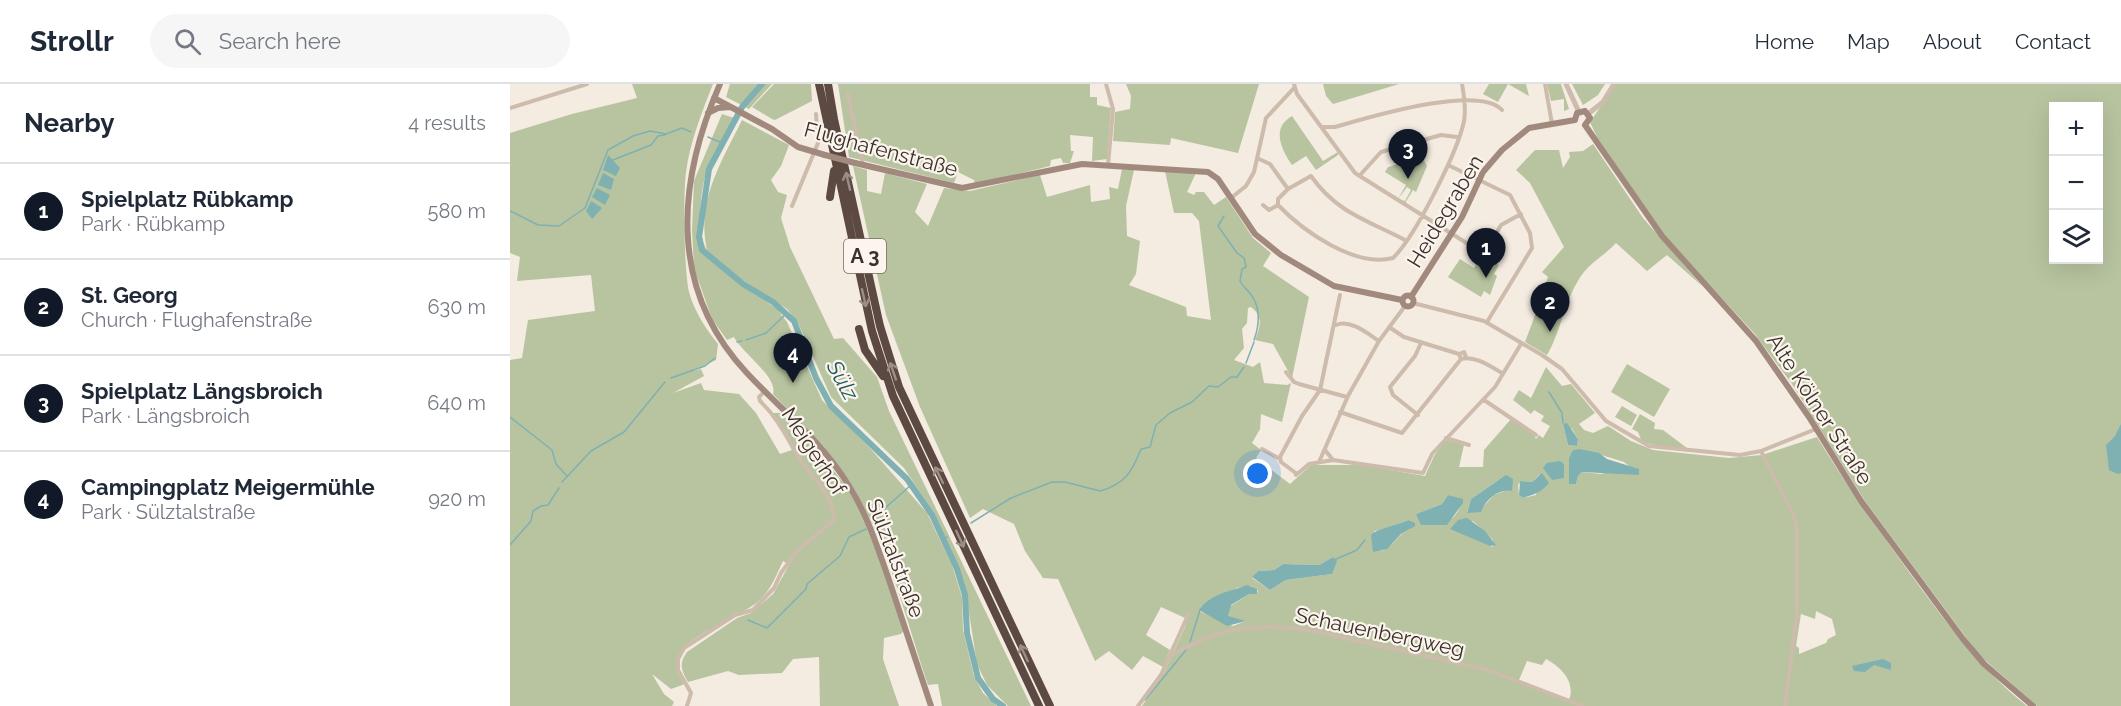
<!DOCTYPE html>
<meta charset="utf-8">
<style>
body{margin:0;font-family:Raleway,sans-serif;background:#f6f6f7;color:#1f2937}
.controls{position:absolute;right:18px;top:18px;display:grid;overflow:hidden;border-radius:0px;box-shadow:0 6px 24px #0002}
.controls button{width:54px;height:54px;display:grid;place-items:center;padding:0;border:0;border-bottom:2px solid #e0e1e3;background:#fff;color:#1f2937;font:30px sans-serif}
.you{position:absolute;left:748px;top:390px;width:21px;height:21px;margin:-15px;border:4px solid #fff;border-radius:50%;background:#1a73e8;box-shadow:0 0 0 9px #1a73e833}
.badge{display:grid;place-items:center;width:39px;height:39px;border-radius:50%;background:#111827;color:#fff;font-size:20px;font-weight:700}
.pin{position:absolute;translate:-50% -50px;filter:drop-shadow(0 2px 3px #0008)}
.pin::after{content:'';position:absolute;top:32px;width:21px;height:18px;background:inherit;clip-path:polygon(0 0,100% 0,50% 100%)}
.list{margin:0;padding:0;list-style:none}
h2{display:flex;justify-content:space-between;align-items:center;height:78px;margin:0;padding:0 24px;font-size:26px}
h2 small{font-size:20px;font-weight:400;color:#747a83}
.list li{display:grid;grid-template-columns:39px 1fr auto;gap:18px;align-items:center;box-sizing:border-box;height:96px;padding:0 24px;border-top:2px solid #e0e1e3}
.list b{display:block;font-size:22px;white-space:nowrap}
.list p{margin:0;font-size:20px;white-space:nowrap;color:#747a83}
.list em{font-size:20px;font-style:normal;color:#747a83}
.icon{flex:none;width:33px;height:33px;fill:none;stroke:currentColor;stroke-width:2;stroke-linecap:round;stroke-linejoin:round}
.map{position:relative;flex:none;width:1611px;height:622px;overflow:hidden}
header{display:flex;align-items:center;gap:36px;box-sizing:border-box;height:84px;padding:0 30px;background:#fff;border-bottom:2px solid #e0e1e3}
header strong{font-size:28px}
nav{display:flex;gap:33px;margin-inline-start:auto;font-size:21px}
.search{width:420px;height:54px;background:#f6f6f7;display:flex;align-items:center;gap:15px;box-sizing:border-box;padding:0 21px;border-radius:33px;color:#747a83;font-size:22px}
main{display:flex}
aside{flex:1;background:#fff}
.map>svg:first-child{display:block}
.green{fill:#b8c4a0;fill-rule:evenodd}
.water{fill:#7fb0b2}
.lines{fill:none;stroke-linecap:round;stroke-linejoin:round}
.stream{stroke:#7fb0b2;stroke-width:1.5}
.river{stroke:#7fb0b2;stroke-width:6}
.minor{stroke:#cdbbac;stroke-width:4}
.tertiary{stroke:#cdbbac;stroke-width:5}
.secondary{stroke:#a18a7d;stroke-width:6}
.motorway{stroke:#5c4a42;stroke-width:8}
.secondary-bridge{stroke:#a18a7d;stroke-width:6}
.oneway{stroke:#9c8e87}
.labels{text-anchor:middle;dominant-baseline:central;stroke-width:4.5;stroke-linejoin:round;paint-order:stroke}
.shield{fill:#fbf5ee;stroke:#756b66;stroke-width:1.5}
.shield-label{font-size:20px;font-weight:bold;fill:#3b302b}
.street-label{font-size:21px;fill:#3b302b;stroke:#fbf5ee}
.water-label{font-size:22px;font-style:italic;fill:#1f5a5e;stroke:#fbf5ee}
</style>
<header>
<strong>Strollr</strong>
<div class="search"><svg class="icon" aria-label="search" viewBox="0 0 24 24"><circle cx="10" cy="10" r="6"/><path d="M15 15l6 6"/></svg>Search here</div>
<nav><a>Home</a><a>Map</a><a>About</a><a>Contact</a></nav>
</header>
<main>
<aside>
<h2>Nearby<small>4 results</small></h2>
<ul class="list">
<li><span class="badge">1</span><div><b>Spielplatz Rübkamp</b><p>Park · Rübkamp</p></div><em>580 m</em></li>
<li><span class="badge">2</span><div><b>St. Georg</b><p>Church · Flughafenstraße</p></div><em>630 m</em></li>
<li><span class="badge">3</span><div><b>Spielplatz Längsbroich</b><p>Park · Längsbroich</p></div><em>640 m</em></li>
<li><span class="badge">4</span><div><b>Campingplatz Meigermühle</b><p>Park · Sülztalstraße</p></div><em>920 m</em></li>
</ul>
</aside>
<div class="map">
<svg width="1611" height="622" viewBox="0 0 1611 622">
<rect width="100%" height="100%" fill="#f4ebe1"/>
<path class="green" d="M122 0H203C192 28 180 58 176 88 173 111 174 186 179 208 184 227 196 245 208 260L206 276 183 287 191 285 194 292 163 309 191 299 194 306 229 310 246 329 270 370 282 366 262 329H271C297 356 326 384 345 417 367 457 379 504 394 546L391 550 374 554 373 575 389 622H310L309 573 283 575 272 589 229 591 218 587 178 598C172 587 168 580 177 568L227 534 241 529 263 510 279 481 273 477C265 494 259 511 242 522 225 534 172 554 167 575 164 585 169 592 175 600L161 605 142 590 154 610 164 618 162 622H0V276L12 274 18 236 85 227 81 191 7 197 10 173 0 169V49L62 30 127 14Z
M220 0H262L239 25 216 13Z
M264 0H301L302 17 265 36 262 35 242 23Z
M328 0H580V13H587V21L601 24 597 75 582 77 583 53 560 51 561 67H564L560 79H553L551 74 541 76 540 82 465 101 464 96 448 88 444 99 339 73Z
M616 0H749L728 69 661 54 660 61 603 57 605 28 620 25 621 12Z
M813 0H889L823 20 816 12Z
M979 0H1016L1019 12 998 0 988 18 973 10Z
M1037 0H1051L1059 25 1054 27V15L1041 17Z
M1062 0H1095L1088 11 1073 21Z
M1106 0H1611V622H1527L1469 571 1355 417 1282 300 1244 249 1156 154 1087 53 1080 38ZM1544 22H1588V176H1544Z
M212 30 224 34C215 53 202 73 195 93 190 110 187 151 197 166 186 117 211 79 232 36L279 61 271 82 261 96 268 108 277 111 271 134 280 163 324 255 333 254 367 293 379 327 521 622H498L477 601 467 580 454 497 424 430 394 384 321 313 288 239 277 225 226 192V196L267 225 277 238 312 316 359 363 417 429 442 481 452 513 453 546 464 592 473 609 487 622H432L428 600 418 601C397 539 381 470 348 412 326 373 294 342 263 310 268 293 233 270 224 253L217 256 202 235 184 184 182 146 184 97Z
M782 32 813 77 828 68V71L806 86 796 72 782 81C771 65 761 44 782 32Z
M1083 60 1133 134 1192 202 1157 171 1137 187 1106 159C1096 170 1083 177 1074 188 1055 212 1052 246 1037 271L1015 258 1027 226 1038 229 1044 217 1033 207 1038 193 1032 188 1054 163 1020 99 1006 86 1025 66H1049L1053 84 1060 73 1059 68 1073 67Z
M912 73 917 82 906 108 903 106 895 119 892 116 895 117 901 106 897 103 888 115 896 101 875 88 878 83Z
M343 82 357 86V107L371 110 375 89 417 100 405 128 418 142 434 104 460 107 530 91 537 113 580 101 581 118 600 115 599 103 608 105 612 85 624 86 616 122 617 152 630 157 626 190 619 201 676 223 677 232 701 236 689 137 682 129H664L655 87 686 89 677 108 684 111 686 108H694L704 121 716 113 743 154 761 169 753 182 799 213 782 294 763 260 745 256C750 243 754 233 741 223L738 224 737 239 732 245 734 264 724 276 743 283 750 278 754 299 777 301 781 299 772 338 751 330 750 345 742 359 751 366 746 374 780 400 801 381H851L915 392 924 372 935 356 954 361 949 383H973L974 366 1001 335 1022 348 1026 355 1029 351 1033 354 1040 342 1031 337 1034 332 1024 326 1021 330 1003 316 1009 306 1021 314 1036 283 1052 302 1061 300 1085 329 1069 340 1074 346 1083 349 1098 342 1121 357 1143 366 1219 374 1252 371 1307 353C1339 405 1374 454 1410 503 1443 547 1474 588 1517 622H632L654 589 676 541 675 534 651 523 636 551 660 566 653 583 633 572 622 586 599 567 585 577 548 495 533 494 515 467 504 440 473 425 460 434 410 323 376 231ZM1053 340 1062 345 1068 355 1067 362 1058 361ZM1072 365 1114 378 1119 382 1091 390 1072 388 1068 392 1066 400H1059V374ZM1029 391 1026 411 1013 414 1009 411 1008 401 1011 397 1022 398ZM989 396 997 406 984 411 972 424 957 428 961 415ZM938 411 953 416C941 447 935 431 917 441L906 430 932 420ZM898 436 900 445C888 450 884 462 871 467L864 447 875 446ZM963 437 983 456V463L945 446ZM823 473 822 490 776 496 760 506 742 494 748 487 764 486 773 480 809 481ZM740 502 748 506 747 510H739L719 523 718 533 736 537 723 542 689 527 727 504ZM1306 527 1322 535 1326 551 1318 555 1316 559 1289 570V564L1286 562 1291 530 1305 535ZM1036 575C1051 583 1066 598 1059 616L1009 596 1017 577 1032 581Z
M972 171 976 173 975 176 989 181 984 190 987 192 980 211 974 207 971 213 938 193 950 175 964 184Z
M1117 280 1160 305 1144 333 1101 308Z
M1112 322 1127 331 1121 342 1105 333Z
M1130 330 1145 339 1144 345 1153 346 1177 364 1154 363 1132 358 1128 348 1122 345Z"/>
<path class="water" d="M98 71 110 84 106 92 93 86Z
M93 89 104 95 101 106 88 101Z
M87 104 100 111 95 121 82 113Z
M81 117 92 124 82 135 76 127Z
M1057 339 1068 355 1067 362 1058 361 1053 340Z
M1611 340V389L1608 390 1599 386 1596 361 1605 352Z
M1071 365 1089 369 1097 375 1129 385V391L1072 388 1068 392 1066 400H1059V374L1063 366Z
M1050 377 1054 380V394L1042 396 1033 384 1037 379Z
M1032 389 1039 399C1031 409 1024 410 1013 414L1009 411 1010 397 1022 398Z
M996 391 1003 395 1002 407C989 404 975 416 971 428L957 429 961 415Z
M938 411 953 415V419L937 441H911L906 430 932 420Z
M957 434 975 447 986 461 980 462 940 445 948 436Z
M898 436 905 439V442L891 450 877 465 863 468 861 451C866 445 889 441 898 436Z
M823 473 827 477 822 490 776 496 760 506 742 493 748 487 764 486 773 480 809 481Z
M737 501 747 505V510H739L721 521 718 532 736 537 717 542 689 526C701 509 720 508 737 501Z
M1373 575 1381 579V586L1364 581 1355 588 1344 587 1342 582Z"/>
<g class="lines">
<path class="stream" d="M198 53 212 59
M103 76 141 61 148 52 155 51
M0 127 28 141 49 142 75 124 98 66 123 52 140 47 156 50 172 44 181 48
M714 132 708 142 727 169 734 174 736 183 732 185 730 197C733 203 739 207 742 212 751 225 749 243 744 256
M236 256 256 249 277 229
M227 258 232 257
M736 279 744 258
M161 294 195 282 205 274
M1039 308 1052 329 1053 339
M0 333 42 366 46 380 57 392
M52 398 81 367 114 348 155 298
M364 434 401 401
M461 439 501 414 542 398H555L590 407C615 400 622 388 631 365L640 363 646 341 660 329 682 318 699 302 708 303 721 293H727L734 283
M433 456 437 453
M0 461 21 437 23 427 31 422 38 421 49 404
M824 476 847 466 855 456
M238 536 257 544 296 505 297 500 330 472 339 453 356 445
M680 558 690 526
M635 616 676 566"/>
<path class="river" d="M252 0 232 23 199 85 189 153 192 166 233 200 263 218 284 237 306 294 321 322 397 395 422 431 447 485 455 511 457 549 468 594 483 615 493 622"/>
<path class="minor" d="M596 0 603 25 598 81
M784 0 787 10 845 89 974 170 991 141 1011 130
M1035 0 1042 40
M338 10 353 81
M0 24 77 0
M813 43H825C860 33 968 0 992 26
M749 75 760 80 778 105
M938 81 1000 111 1020 149 1022 164 977 238
M851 90 871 68 931 51 947 53
M721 114 736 102 744 88 756 34 784 4
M753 121 759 126 768 121
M282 122 308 59 306 30
M895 156C857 136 827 129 801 92L778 105 768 115V121C793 147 845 184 883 174 905 153 948 67 954 37 956 26 954 11 952 0
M903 219 974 237 1032 271 1052 285 1096 337 1139 362 1230 371 1251 367 1306 345
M826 241C840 235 857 249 869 257
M879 243 894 253 949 270
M956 273 954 268 949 270 951 275C964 271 980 282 992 289
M776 288 784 298 789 300 837 313
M974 316 1026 351
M830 328 892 349 951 275
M908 331 883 311 880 303 905 272 911 259
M936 354 959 361
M752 365 770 375
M815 366 823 376
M1251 367 1284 432 1287 448V529L1275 622
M809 378 838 312 869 257 895 222
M787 390 771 378 770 373 792 332 810 306 830 211
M786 391 799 380 823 376 913 389 922 370 985 303 1011 260
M659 573C709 543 737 540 794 545L978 586 1073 622
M177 622 181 609 168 586V575L174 564 225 531 243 526 264 504 271 489 287 467 324 436C323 410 303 396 290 375 277 354 268 334 250 317L249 313 255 307
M628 622 651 591 679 529"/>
<path class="tertiary" d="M1056 0 1069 28
M1078 30 1093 18 1104 0"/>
<path class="secondary" d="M210 0C167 98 158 204 236 288 271 326 312 357 339 402 357 430 367 462 378 493 392 536 407 579 421 622
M204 14 262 45 288 63 315 71
M198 29 208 24 221 23
M1065 36 1067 29 1075 27 1080 34 1075 41
M1075 41 1152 152 1246 257 1299 333 1351 417 1453 555 1474 580 1523 622
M345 79 452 104 572 80 698 88 708 95 745 150 771 171 824 202 892 216
M892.5 217a5.5 5.5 0 1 1 11 0a5.5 5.5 0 1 1-11 0Z
M901 213 952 133 973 88 992 66 1019 44 1065 36"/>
<path class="motorway" d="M309 0 362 247 383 312 529 622
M318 0 324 35 370 242 389 303 540 622
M320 113 324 87
M349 245 355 266 373 292"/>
<path class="secondary-bridge" d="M315 71 345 79"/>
</g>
<defs><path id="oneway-shaft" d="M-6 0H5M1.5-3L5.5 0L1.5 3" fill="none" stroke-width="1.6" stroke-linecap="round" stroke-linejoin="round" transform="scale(1.5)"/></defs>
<g class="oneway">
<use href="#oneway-shaft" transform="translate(338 97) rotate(-103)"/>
<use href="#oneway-shaft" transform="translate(354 214) rotate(77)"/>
<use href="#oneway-shaft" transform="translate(383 287) rotate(-109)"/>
<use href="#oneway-shaft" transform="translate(429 391) rotate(-116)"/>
<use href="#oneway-shaft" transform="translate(450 455) rotate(65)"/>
<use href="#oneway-shaft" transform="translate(514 569) rotate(-115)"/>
</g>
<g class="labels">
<rect class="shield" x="334" y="155" width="42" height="34" rx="4.5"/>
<g class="shield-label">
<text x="355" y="172">A 3</text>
</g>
<g class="street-label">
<text transform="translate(371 65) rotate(15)">Flughafenstraße</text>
<text transform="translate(935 127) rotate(-59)">Heidegraben</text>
<text transform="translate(1310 325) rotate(57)">Alte Kölner Straße</text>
<text transform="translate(304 367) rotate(57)">Meigerhof</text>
<text transform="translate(386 474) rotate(69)">Sülztalstraße</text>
<text transform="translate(870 548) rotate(12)">Schauenbergweg</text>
</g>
<g class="water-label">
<text transform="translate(333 296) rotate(61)">Sülz</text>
</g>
</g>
</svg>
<div class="controls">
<button>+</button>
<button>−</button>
<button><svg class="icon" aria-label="layers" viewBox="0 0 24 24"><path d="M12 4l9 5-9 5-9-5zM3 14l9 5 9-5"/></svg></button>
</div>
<div class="you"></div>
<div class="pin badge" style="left:976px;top:194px">1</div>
<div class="pin badge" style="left:1040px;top:248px">2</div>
<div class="pin badge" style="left:898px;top:95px">3</div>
<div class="pin badge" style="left:283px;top:299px">4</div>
</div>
</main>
